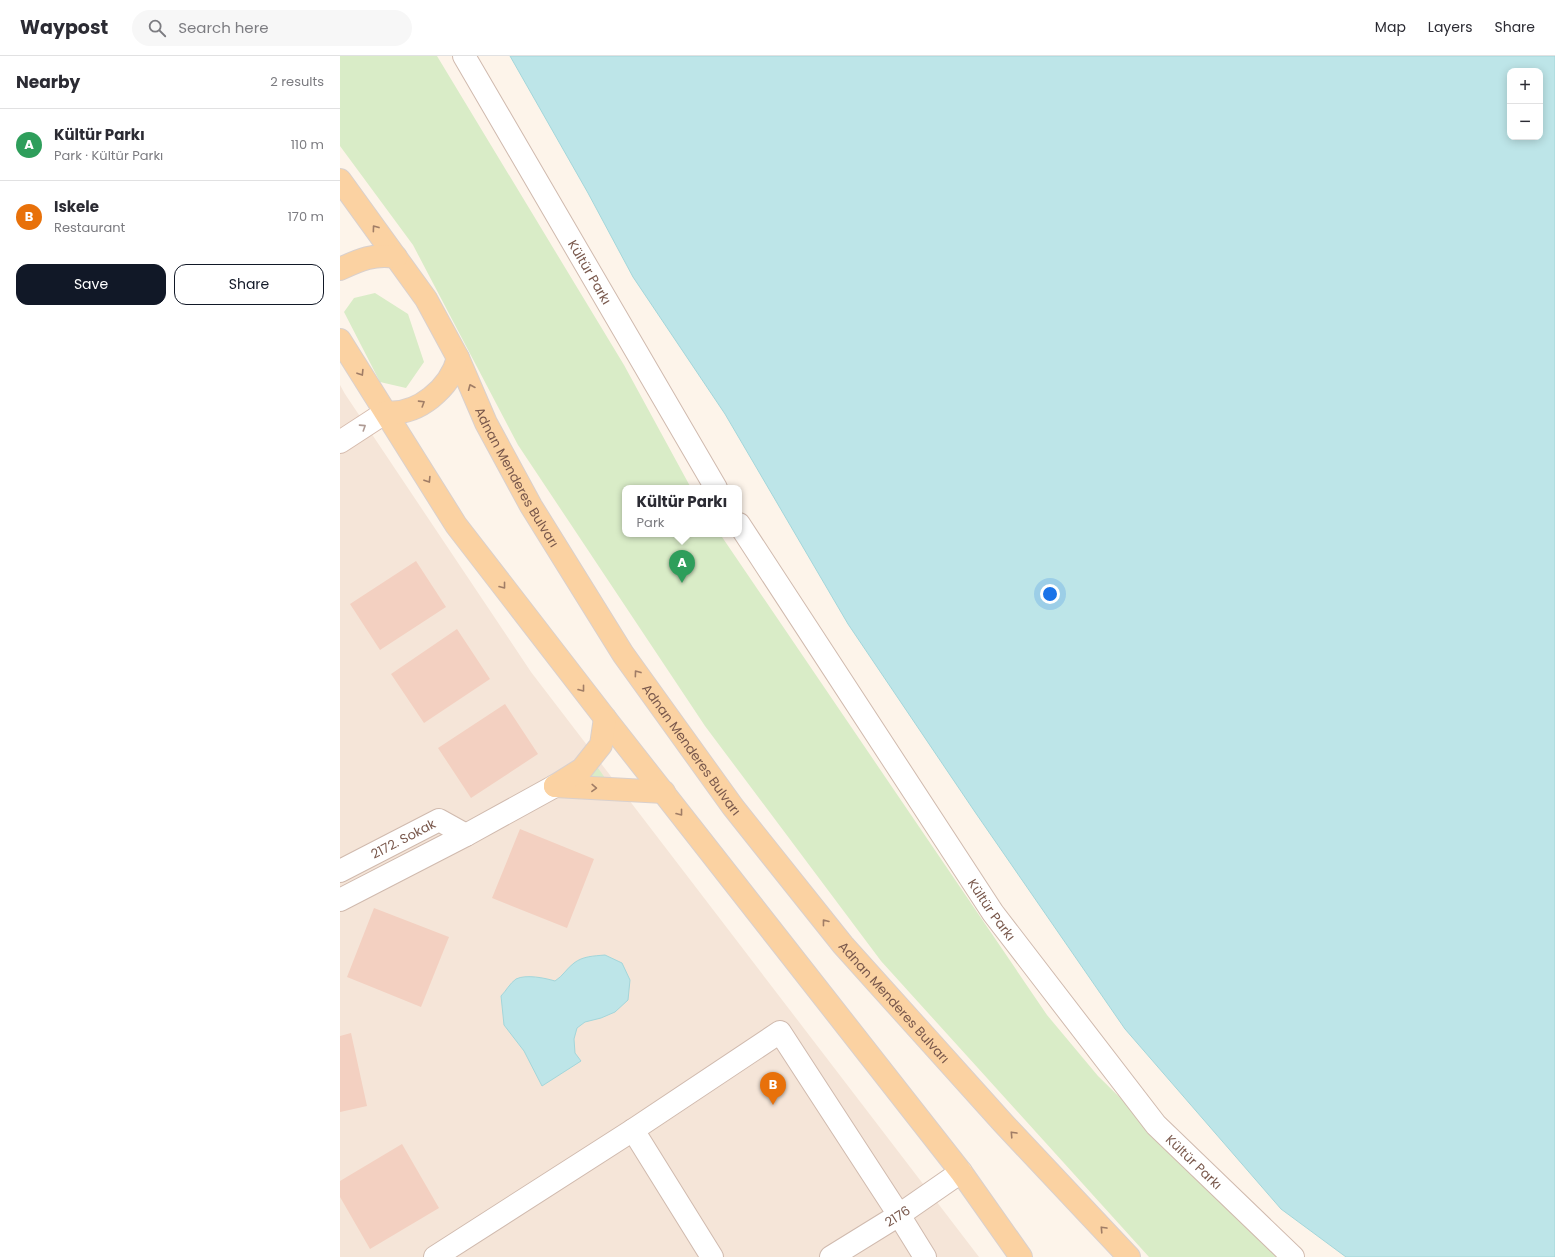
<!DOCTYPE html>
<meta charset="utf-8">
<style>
body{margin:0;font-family:Poppins,sans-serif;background:#f7f7f7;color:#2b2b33}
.controls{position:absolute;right:12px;top:12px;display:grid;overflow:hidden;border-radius:8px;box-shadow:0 2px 10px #0003}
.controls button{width:36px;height:36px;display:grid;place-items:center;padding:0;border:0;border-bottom:1px solid #e1e1e2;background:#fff;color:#2b2b33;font:20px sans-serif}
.you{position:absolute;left:710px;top:538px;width:14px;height:14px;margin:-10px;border:3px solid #fff;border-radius:50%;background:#1a73e8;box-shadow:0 0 0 6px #1a73e833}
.badge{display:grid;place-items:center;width:26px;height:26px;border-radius:50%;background:#111827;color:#fff;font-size:13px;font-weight:700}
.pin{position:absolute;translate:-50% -33px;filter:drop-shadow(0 1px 2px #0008)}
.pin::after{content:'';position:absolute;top:21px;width:14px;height:12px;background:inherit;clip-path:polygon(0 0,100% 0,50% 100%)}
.popup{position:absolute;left:282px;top:429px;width:120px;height:52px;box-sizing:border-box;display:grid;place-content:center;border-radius:8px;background:#fff;filter:drop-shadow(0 1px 3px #0005);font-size:13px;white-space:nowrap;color:#7c7c81}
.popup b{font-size:15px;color:#2b2b33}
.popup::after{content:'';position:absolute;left:50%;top:100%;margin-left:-8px;border:8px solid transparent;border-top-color:#fff}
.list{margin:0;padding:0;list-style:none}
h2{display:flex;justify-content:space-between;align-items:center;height:52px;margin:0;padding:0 16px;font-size:17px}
h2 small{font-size:13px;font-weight:400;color:#7c7c81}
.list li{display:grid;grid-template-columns:26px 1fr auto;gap:12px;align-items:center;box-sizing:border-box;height:72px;padding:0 16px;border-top:1px solid #e1e1e2}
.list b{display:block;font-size:15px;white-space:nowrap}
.list p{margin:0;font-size:13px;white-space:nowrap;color:#7c7c81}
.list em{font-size:13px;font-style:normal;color:#7c7c81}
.actions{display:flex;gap:8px;padding:12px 16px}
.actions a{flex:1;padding:9px 0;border:1px solid #111827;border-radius:12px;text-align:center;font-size:14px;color:#111827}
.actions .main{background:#111827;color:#fff}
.icon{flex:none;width:22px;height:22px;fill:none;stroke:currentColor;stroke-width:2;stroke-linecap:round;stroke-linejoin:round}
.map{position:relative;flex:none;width:1215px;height:1201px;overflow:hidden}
header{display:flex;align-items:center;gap:24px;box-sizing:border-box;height:56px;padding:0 20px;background:#fff;border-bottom:1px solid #e1e1e2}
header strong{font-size:19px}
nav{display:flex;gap:22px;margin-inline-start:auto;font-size:14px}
.search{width:280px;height:36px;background:#f7f7f7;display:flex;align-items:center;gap:10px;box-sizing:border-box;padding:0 14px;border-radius:22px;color:#7c7c81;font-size:15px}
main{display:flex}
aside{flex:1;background:#fff}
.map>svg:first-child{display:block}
.residential{fill:#f5e5d8}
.green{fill:#d9ecc7}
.water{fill:#bde5e8;stroke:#a3d6da;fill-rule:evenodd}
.building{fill:#f3d0c1}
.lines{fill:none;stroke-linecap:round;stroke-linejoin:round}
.street-casing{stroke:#d0baae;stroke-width:24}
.secondary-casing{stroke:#d6bcae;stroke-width:24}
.primary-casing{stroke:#d9d0cd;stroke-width:24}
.street{stroke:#fff;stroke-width:22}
.secondary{stroke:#fff;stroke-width:22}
.primary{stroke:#fbd2a2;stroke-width:22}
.oneway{stroke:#a07d66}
.oneway2{stroke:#af9b94}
.labels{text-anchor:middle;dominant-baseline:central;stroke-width:3;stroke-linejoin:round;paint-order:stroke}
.street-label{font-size:13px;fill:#79584c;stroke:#fff8f1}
</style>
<header>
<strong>Waypost</strong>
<div class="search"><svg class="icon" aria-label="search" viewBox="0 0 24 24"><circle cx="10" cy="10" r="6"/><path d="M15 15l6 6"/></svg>Search here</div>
<nav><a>Map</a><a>Layers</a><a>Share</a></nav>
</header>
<main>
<aside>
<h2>Nearby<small>2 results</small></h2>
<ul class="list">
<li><span class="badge" style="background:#2e9e5b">A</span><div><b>Kültür Parkı</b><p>Park · Kültür Parkı</p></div><em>110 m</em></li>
<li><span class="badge" style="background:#e8710a">B</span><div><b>Iskele</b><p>Restaurant</p></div><em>170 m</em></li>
</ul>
<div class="actions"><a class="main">Save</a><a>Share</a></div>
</aside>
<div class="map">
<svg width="1215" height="1201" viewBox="0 0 1215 1201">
<rect width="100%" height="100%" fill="#fdf4ea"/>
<path class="residential" d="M0 329 5 338 191 616 639 1201H0Z"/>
<path class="green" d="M0 0H97L284 309 351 432H285V478H380L707 959 758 1020 942 1201H809L541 905 365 670 178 389 73 189 0 90Z
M35 237 68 258 84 306 66 332 40 326 4 256 14 242Z
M253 705 268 726 235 724Z"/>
<path class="water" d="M170 0H1215V1201H1006L941 1153 785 973 635 756 508 568 385 358 293 221 248 137ZM1170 15H1200V81H1170Z
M265 899 282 907 290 924 288 944 275 956 261 962 245 966 237 972 234 983 235 997 241 1005 202 1030 184 995 164 969 161 940C166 935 170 927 176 923 186 918 205 922 215 925 223 920 227 912 234 907 243 900 254 900 265 899Z"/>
<path class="building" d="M76 505 106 551 40 594 10 548Z
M117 573 150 623 84 667 51 618Z
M165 648 198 698 131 742 98 692Z
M180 773 254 803 227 872 152 842Z
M34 852 109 881 81 951 7 921Z
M11 977 27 1050 0 1056V980Z
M62 1088 99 1152 30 1193 0 1141V1125Z"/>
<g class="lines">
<defs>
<g id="street">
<path id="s1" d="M124 0 376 432"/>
<path id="s2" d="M399 468 653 857 816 1069 953 1201"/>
<path id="s3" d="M0 815 99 764 126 779"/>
<path d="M0 844 126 779 215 730"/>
<path d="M293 1074 372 1201"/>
<path d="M95 1201 293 1074 440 976 559 1159 585 1201"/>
<path id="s4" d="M491 1201 559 1159 621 1116"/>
</g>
<path id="secondary" d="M0 386 46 356"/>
<g id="primary">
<path id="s5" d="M0 124 86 243 118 302 146 367 191 450 283 598 393 751 503 889 664 1068 789 1201"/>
<path d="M0 213C19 204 35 197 56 201"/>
<path d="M0 284 116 469 265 662 621 1116 681 1201"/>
<path d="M46 356C78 360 110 332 118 302"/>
<path d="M215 730 324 736"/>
<path d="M215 730 242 713 261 689 265 662"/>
</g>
</defs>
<use href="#street" class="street-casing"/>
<use href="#secondary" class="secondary-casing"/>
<use href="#primary" class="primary-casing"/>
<use href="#street" class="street"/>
<use href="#secondary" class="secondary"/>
<use href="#primary" class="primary"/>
</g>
<defs><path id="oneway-chevron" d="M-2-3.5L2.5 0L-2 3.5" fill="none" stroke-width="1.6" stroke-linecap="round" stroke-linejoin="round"/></defs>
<g class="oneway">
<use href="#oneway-chevron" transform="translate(35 172) rotate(-126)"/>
<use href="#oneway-chevron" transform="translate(21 317) rotate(58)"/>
<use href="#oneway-chevron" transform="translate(131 331) rotate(-113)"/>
<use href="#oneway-chevron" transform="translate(82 347) rotate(-32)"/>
<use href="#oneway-chevron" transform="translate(88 424) rotate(58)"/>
<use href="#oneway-chevron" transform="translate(163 530) rotate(52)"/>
<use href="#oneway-chevron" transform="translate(297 617) rotate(-126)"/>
<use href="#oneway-chevron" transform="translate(242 633) rotate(52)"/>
<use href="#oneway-chevron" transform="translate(254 732) rotate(2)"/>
<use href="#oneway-chevron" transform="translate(340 757) rotate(52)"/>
<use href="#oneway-chevron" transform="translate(485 866) rotate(-128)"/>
<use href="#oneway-chevron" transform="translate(673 1078) rotate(-133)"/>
<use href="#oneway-chevron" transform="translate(763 1173) rotate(-133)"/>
</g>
<use class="oneway2" href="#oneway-chevron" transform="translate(23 371) rotate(-33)"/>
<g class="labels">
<g class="street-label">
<text stroke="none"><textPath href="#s1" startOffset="250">Kültür Parkı</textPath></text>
<text stroke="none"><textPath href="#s5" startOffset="347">Adnan Menderes Bulvarı</textPath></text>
<text stroke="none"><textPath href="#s5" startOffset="671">Adnan Menderes Bulvarı</textPath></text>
<text stroke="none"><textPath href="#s3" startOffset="71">2172. Sokak</textPath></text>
<text stroke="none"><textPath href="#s2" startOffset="461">Kültür Parkı</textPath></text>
<text stroke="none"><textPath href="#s5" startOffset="995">Adnan Menderes Bulvarı</textPath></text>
<text stroke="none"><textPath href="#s2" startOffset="785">Kültür Parkı</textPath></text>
<text stroke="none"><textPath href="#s4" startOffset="78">2176</textPath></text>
</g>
</g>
</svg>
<div class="controls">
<button>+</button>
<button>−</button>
</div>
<div class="you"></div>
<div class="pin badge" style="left:342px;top:527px;background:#2e9e5b">A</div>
<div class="popup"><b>Kültür Parkı</b>Park</div>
<div class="pin badge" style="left:433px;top:1049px;background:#e8710a">B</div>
</div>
</main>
